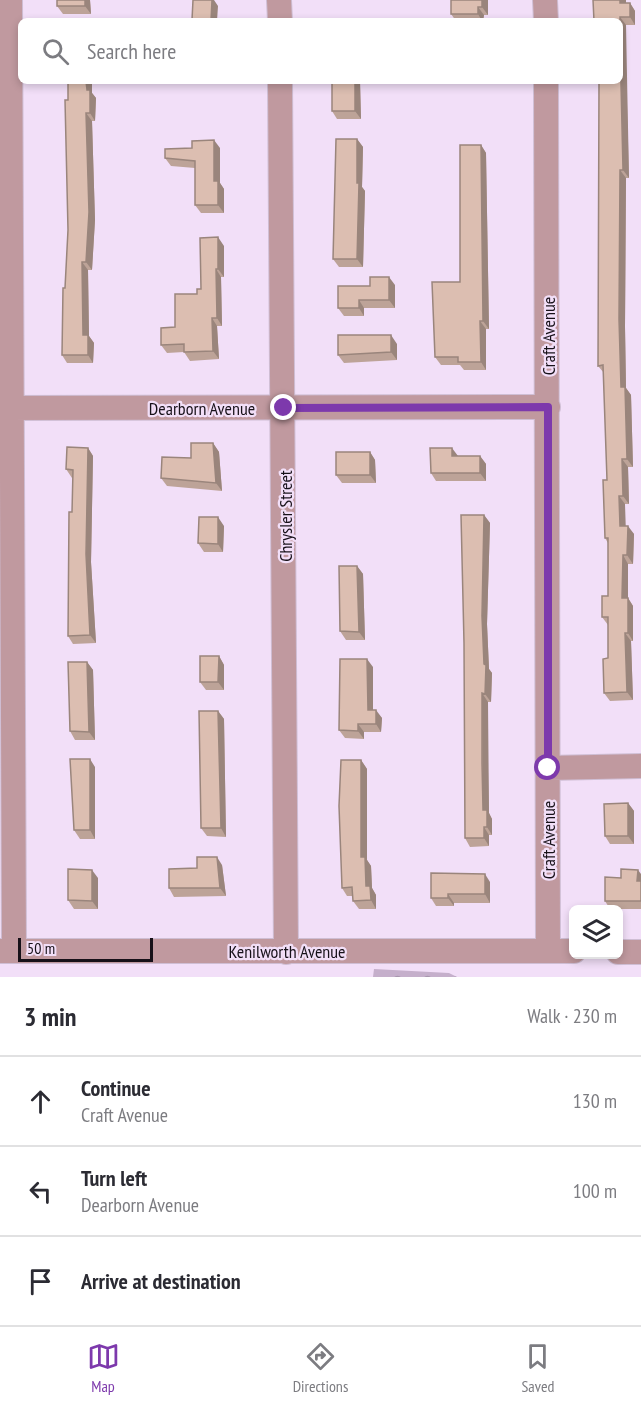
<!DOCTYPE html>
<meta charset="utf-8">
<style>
body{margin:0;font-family:"PT Sans Narrow",sans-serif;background:#f2f2f3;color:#2b2b33}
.controls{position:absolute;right:18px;bottom:18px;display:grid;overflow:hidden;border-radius:9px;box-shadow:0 3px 9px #0003}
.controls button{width:54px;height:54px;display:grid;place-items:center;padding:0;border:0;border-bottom:2px solid #e1e1e2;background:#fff;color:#2b2b33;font:30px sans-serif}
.scale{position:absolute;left:18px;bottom:15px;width:135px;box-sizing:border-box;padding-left:6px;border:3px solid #171119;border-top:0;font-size:16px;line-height:21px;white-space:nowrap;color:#171119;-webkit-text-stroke:4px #f2dff8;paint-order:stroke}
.stop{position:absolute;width:18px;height:18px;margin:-14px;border:4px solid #7d39ac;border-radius:50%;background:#fff}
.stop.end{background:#7d39ac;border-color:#fff;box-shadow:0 2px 6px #0008}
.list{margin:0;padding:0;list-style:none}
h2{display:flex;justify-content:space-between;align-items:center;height:78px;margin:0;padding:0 24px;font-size:26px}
h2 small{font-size:20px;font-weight:400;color:#7c7c81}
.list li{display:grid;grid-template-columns:39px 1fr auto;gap:18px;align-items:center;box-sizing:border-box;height:90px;padding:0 24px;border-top:2px solid #e1e1e2}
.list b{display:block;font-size:22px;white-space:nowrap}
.list p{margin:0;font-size:20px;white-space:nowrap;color:#7c7c81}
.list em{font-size:20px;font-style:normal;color:#7c7c81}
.icon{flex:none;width:33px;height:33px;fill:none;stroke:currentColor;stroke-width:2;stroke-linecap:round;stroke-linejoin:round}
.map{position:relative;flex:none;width:641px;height:977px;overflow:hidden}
.search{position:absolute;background:#fff;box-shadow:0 3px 9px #0003;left:18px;right:18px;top:18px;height:66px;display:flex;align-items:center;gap:15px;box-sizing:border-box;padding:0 21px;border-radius:9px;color:#7c7c81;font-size:22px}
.sheet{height:348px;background:#fff}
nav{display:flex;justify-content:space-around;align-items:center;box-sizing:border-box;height:84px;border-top:2px solid #e1e1e2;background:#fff;font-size:16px;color:#7c7c81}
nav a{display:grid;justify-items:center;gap:3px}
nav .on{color:#7d39ac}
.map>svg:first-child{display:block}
.forest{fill:url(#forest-crowns)}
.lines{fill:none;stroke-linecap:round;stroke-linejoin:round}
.minor-casing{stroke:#cfbed4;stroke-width:26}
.minor{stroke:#c0999f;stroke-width:24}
.wall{fill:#bda398}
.shaded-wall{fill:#9a857c}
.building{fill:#dcbeb1;stroke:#9a857c;stroke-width:1.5}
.route{stroke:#7d39ac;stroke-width:8}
.labels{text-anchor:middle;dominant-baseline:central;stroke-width:4.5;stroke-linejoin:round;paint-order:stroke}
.street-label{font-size:18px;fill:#171119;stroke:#f2dff8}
</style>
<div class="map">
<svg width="641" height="977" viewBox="0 0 641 977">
<defs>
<pattern id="forest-crowns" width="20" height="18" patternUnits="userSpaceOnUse" patternTransform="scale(1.5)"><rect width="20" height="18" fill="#c5afcb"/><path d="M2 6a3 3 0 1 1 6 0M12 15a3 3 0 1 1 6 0" fill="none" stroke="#a896ae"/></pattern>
</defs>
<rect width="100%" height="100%" fill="#f2dff8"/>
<path class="forest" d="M374 969 449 973 457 977H373Z"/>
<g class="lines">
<defs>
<path id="minor" d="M10 0 14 951
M279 0 280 21
M545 0 546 21
M280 81 286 952
M546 81 548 951
M0 408 548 407
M548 768 641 766
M0 951H574
M618 952H641"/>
</defs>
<use href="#minor" class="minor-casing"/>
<use href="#minor" class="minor"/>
</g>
<path class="wall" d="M90 0 91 14H63L57 6Z
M451 0H488V15H484L483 21H456L451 14Z
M593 0H626V3H630L635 11V25H626L625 30 629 178H626L625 327 626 388 631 395 633 467H628L629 504H625V526L634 534 633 564H628V598L633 606V641H631L633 700 610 701 604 693 608 658V625L602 617 608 596V543L605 538 607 480 604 373 598 366 620 81Z
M360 81 361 119H337L332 111Z
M92 93 96 98 95 121H92L95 220 92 270H88L89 336 94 343 93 363H67L62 355 68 230V100Z
M357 139 363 147 362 187 365 191 363 267H339L333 259Z
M481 145 486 153 489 329H486V370H464L460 365H441L435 357 460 282Z
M220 148V183L224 189V213H201L195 205V168L171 166 165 158Z
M224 246V277H221L222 326H217L219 359 190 361 184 352 167 353 161 345 175 327 201 289Z
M395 285V308H364V316H344L338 308 370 286Z
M397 344V360L344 363 338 355Z
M213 443 219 452 222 491 167 486 161 478Z
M88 448 93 456 91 562 96 643 73 644 68 636 73 478H72L66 469Z
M370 452 375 460 376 483H342L336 475Z
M458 456H480L486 464V481H436L431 473Z
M484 515 490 523 487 624 489 669 492 673 491 702H488V771L489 813 492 819V835H489V846L470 847 465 838Z
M224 526 223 552H204L198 543Z
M357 566 363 574 365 640H346L340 631Z
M219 656 224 665V690H206L200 682Z
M87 662 93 670 95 740H75L70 731Z
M373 667V710L382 718 381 732H364V739L345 738 339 730Z
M218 711 224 719 226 837 207 836 201 828Z
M361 760 367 769V860L371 866 372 888 376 895V909H359L353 901V896H347L342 888Z
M95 767V839H80L74 830Z
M628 803 634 811V844H610L605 836Z
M222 865 226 896 174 897 169 888Z
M641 874V909H610L605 901 621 878Z
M98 878V909H74L68 900Z
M490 882V903H454V906H436L431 898Z"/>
<path class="shaded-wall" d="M85 0H90L91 14 85 6Z
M212 0H214L218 6 217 21H211Z
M482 0H488V15L482 7Z
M620 0H626V11L620 3Z
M630 3 635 11V25L630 17Z
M478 7 484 15 483 21H482L478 14Z
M620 17 626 25 629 178 623 170Z
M86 81H92V93L96 98 95 121 90 113Z
M355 81H360L361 119 355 111Z
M86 113 92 121 95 220 92 270 86 262Z
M357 139 363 147 362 187 365 191 363 267 357 259Z
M214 140 220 148V183L224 189V213L218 205 214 181Z
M481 145 486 153 489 329 483 321Z
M620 170 626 178 625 327 626 388 631 395 633 467 627 459 621 387 619 319Z
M218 237 224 246V277L218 269Z
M82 262 88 270 89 336 94 343 93 363 88 355 83 335Z
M216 269 221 277 222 326 217 318Z
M389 277 395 285V308L389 300Z
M359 300 364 308V316L359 308Z
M212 318 217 326 219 359 213 351Z
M480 321 486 329V370L481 362Z
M391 335 397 344V360L391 352Z
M213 443 219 452 222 491 216 483Z
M88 448 93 456 91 562 96 643 90 635 86 554Z
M452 448 458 456H452Z
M370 452 375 460 376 483 370 475Z
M480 456 486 464V481L480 473Z
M622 459 628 467 629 504 623 496Z
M619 496 625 504 626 534 620 526Z
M484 515 490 523 487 624 489 669 492 673 491 702 485 694 482 616Z
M218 517 224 526 223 552 218 544Z
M628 526 634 534 633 564 627 555Z
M623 555 628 564V598L633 606V641L628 633 622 598Z
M357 566 363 574 365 640 359 632Z
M625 633 631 641 633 700 627 692Z
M219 656 224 665V690L218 682Z
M367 659 373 667V718L368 710Z
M87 662 93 670 95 740 89 732Z
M482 693 488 702 489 813 492 819V835L487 827 483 810Z
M376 710 382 718 381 732 376 724Z
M218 711 224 719 226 837 221 828Z
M358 724 364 732V739L358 731Z
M90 759 95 767V839L90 830Z
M361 760 367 769V860L371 866 372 888 376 895V909L371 900 366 886 361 857Z
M628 803 634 811V844L628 836Z
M484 827 489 835V846L484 838Z
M217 857 222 865 226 896 220 888Z
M92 870 98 878V909L92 901Z
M638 870 641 874V886L637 881Z
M485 874 490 882V903L485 894Z
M448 894 454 903V906L448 898Z"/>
<path class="building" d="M57 0H85V6H57Z
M193 0H212L211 21 192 20Z
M451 0H482V7H478V14H451Z
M593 0H620V3H630V17H620V21H594Z
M620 40 623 170H620L619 319 621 387H625L627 459H622L623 496H619L620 526H628L627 555H623L622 598H628V633H625L627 692 604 693 603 659 608 658V617H602V596H608V538H605L603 480H607L603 365 598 366 599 81H620Z
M68 81H86L87 90H90V113H86L89 212 86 262H82L83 335H88V355H62L63 288H65L68 230 65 100H68Z
M334 81H355V111H332V82Z
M336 139H357V183H359L357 259H333Z
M214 140V181H218V205H195V161L165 158V149L192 148V141Z
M460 145H481L483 321H480L481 362H458V357H435L432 282H460Z
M218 237V269H216L217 318H212L213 351 184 352V344L161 345V328L175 327V294H197V289H201L200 238Z
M370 277H389V300H359V308H338V286H370Z
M338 335H391V352L338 355Z
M191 443H213L216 483 161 478 162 457 191 458Z
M67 447 88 448 86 554 90 635 68 636 69 512H72L73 470 66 469Z
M430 448H452V456H480V473H431Z
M336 452H370V475H336Z
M461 515H484L482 616 484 664 486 665 485 694 482 693V763L483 810H487V827H484V838H465L464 643Z
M199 517H218V544L198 543Z
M339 566H357L359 632 340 631Z
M200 656H219L218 682H200Z
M340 659H367L368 710H376V724H358V731L339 730Z
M68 662H87L89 732 70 731Z
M199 711H218L221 828H201Z
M70 759H90V830H74Z
M341 760H361V857H365L366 886H370L371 900 353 901 352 887 342 888 339 806Z
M628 803V836H605L604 804Z
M197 857H217L220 888H169V869L197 868Z
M68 869 92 870V901L68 900Z
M621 869 638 870 637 881H641V901H605V877L621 878Z
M431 873 485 874V894H448V898H431Z"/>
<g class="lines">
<path class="route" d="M284 408 548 407V768"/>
</g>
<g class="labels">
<g class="street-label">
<text transform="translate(548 336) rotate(-90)">Craft Avenue</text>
<text x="202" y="408">Dearborn Avenue</text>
<text transform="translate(285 516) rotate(-90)">Chrysler Street</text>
<text transform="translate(548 840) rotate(-90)">Craft Avenue</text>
<text x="287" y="951">Kenilworth Avenue</text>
</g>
</g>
</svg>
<div class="controls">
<button><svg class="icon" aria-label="layers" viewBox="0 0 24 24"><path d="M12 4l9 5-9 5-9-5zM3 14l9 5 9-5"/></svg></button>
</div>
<div class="scale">50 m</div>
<div class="stop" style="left:548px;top:768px"></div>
<div class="stop end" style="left:284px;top:408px"></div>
<div class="search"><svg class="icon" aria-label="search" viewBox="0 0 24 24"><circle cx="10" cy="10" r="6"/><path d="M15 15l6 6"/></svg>Search here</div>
</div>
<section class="sheet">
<h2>3 min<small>Walk · 230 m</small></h2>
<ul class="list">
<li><svg class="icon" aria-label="ahead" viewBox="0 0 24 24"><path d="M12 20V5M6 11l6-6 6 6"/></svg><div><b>Continue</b><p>Craft Avenue</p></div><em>130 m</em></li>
<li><svg class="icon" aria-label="left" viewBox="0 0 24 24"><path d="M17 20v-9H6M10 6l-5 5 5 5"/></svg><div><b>Turn left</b><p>Dearborn Avenue</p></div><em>100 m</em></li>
<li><svg class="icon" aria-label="arrive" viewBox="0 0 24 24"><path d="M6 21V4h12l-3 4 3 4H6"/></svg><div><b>Arrive at destination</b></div></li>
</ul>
</section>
<nav>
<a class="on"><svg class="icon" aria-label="map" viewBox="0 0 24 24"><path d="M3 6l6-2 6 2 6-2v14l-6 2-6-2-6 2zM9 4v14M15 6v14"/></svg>Map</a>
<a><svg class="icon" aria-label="directions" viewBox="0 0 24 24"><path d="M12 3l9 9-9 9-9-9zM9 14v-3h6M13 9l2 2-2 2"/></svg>Directions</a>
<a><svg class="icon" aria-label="saved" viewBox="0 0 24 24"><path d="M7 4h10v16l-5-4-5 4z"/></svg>Saved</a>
</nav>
